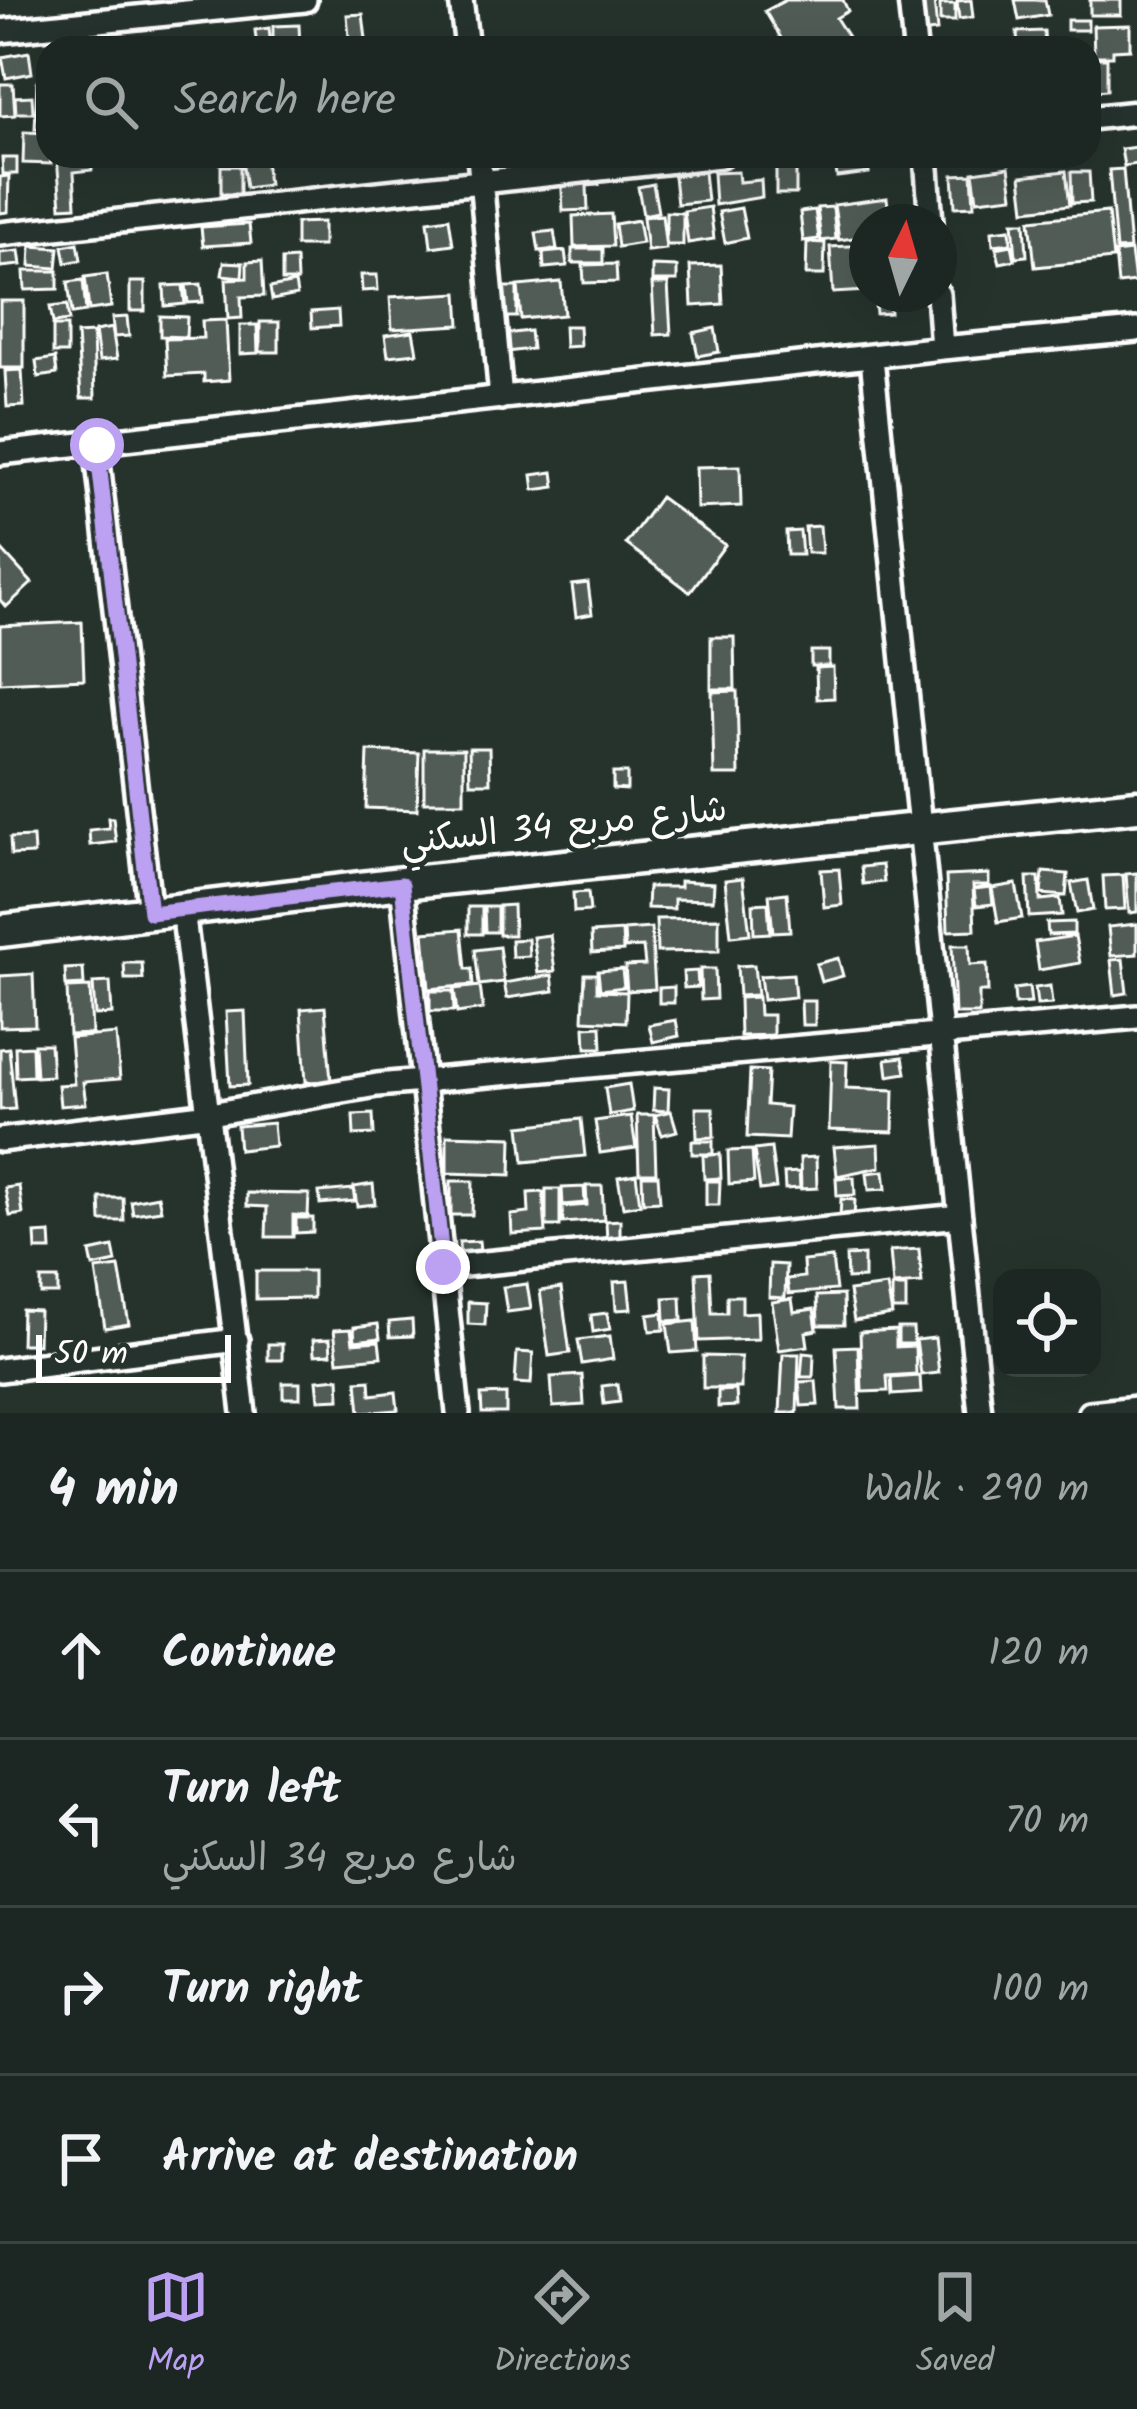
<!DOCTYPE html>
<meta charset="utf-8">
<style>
body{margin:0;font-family:Kalam,"Playpen Sans Arabic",sans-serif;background:#29322f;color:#f1f3f6}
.controls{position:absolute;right:36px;bottom:36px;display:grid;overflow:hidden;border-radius:24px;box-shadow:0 12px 48px #0002}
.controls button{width:108px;height:108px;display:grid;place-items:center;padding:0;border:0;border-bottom:3px solid #3a4340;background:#1c2622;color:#f1f3f6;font:60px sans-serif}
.compass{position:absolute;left:849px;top:204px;width:108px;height:108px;border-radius:50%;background:#1c2622;box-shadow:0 12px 48px #0002;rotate:5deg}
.scale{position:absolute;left:36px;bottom:30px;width:195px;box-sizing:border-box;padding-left:12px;border:6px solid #fff;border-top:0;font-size:33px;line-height:42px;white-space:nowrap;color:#fff;-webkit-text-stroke:9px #26332d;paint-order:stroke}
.stop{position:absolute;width:36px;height:36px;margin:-27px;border:9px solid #bca0f2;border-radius:50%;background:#fff}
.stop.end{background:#bca0f2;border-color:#fff;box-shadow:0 3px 12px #0008}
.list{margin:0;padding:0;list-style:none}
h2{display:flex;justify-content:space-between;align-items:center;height:156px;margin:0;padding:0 48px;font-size:51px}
h2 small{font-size:39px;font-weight:400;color:#a0a5a5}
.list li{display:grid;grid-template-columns:78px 1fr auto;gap:36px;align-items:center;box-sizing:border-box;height:168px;padding:0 48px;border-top:3px solid #3a4340}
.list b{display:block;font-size:45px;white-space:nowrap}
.list p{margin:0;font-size:39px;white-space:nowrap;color:#a0a5a5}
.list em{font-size:39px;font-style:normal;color:#a0a5a5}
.icon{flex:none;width:66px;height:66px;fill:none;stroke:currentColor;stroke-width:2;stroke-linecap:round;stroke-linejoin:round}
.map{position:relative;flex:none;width:1137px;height:1413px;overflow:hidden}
.search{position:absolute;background:#1c2622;box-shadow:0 12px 48px #0002;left:36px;right:36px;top:36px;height:132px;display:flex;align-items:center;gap:30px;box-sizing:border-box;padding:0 42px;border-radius:36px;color:#a0a5a5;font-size:45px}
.sheet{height:828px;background:#1c2622}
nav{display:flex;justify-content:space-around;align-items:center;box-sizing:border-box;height:168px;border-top:3px solid #3a4340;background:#1c2622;font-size:33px;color:#a0a5a5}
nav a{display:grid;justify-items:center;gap:6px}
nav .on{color:#bca0f2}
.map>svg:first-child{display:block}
.building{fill:#515c57;stroke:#fff;stroke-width:3}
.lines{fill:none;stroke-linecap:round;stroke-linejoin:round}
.street-casing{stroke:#fff;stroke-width:30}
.secondary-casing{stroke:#fff;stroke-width:39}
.street{stroke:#26332d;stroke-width:21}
.secondary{stroke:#26332d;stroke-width:30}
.route{stroke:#bca0f2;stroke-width:15}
.labels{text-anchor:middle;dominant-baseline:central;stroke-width:10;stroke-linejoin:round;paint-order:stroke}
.street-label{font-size:36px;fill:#fff;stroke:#26332d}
</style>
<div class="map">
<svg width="1137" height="1413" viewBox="0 0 1137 1413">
<rect width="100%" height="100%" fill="#26332d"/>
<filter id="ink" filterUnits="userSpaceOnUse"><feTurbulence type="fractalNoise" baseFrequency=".00833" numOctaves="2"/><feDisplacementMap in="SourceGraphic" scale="24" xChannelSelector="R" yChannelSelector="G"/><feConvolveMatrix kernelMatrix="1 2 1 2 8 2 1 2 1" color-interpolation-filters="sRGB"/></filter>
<g filter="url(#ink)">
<path class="building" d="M786 0H843L848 11 836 18 848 37 828 48H787L765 11Z
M915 0H934L937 31 918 33Z
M971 0 973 17 959 19 957 1Z
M1015 0H1045L1048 15 1019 20Z
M1090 0H1121V15H1090Z
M940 4H955V21H940Z
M363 14 367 48H350L347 15Z
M1067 20H1088V30H1067Z
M299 25 300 47H273V26Z
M1130 25V49L1113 50V56H1094L1093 26Z
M269 28 271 48H257L255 30Z
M1044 31 1045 48H1018L1017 32Z
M29 52 32 73 6 78 2 57Z
M1096 58H1107V90L1096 91Z
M37 82H48L47 129H35Z
M0 84H13L15 115 0 116Z
M32 96 33 113H16L15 97Z
M24 132 48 133 51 164 23 163Z
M1137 147V164L1124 166 1121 149Z
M57 156H91L92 170 74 172 76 206 61 207Z
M867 156 869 173 837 177 835 160Z
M265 157 268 185 246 188 242 160Z
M2 158H17V174H3Z
M776 164 796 165V194H776Z
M221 166H240V194H221Z
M1009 167 1013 196 977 200 973 172Z
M598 168 599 185 587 186 588 210 563 211 561 170Z
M1123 169 1130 249 1116 250 1109 170Z
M1066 171 1070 205 1025 210 1021 176Z
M704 172 707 201 677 204 674 176Z
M738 172 739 182 761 180 762 197 715 205 713 173Z
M1071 172H1089L1091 202 1072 203Z
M972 174 974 206 955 207 953 175Z
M9 176 8 212 0 213V177Z
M653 184 658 212 643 215 638 187Z
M887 198 890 222H867V236L839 240 834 205Z
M710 207 714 239 688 243 684 211Z
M833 207 836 239 821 241 817 208Z
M741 208 747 238 725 243 719 212Z
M815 210 819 239 803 241 800 212Z
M666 212 683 213V245H666Z
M1108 212 1113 259 1035 267 1030 220Z
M611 214 613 246 574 247 573 216Z
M662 215 666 249 647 251 643 217Z
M449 218 453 244 431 247 428 221Z
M638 220 642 243 618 247 615 224Z
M323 222V246H296V223Z
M1013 222H1025L1027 256 1016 257Z
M249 224 251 243 203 246 201 227Z
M1010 229 1011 243 993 245 992 231Z
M554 231 557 249 539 251 536 233Z
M807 242 825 243 824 275H806Z
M78 243 81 260 66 263 63 246Z
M867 245V291L833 293 830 247Z
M1012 245 1015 260 1000 263 996 248Z
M31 246 59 248 57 268 30 266Z
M572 249H603V263H572Z
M19 251 21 265 0 267V253Z
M565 251 567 266 544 268 543 253Z
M1131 251 1135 282 1118 284 1115 253Z
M296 259 297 281H282V260Z
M262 261 264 296 241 297 242 318 228 319 226 279 247 278V262Z
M224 262 243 263 242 277 222 275Z
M616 264 617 282 584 283 583 265Z
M721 265 723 304 692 306 690 266Z
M652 266 677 267V281H652Z
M24 271H58V289L25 290Z
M107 274 111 307 89 310 85 277Z
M361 275H377L378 290 362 291Z
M83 280 86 312 72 314 68 282Z
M130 282H145V311H130Z
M561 282 564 315 521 319 518 286Z
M295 283 297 295 272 300 270 288Z
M201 284 203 302 188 303 186 285Z
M652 284H668L671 334 655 335Z
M183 285 185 304 165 306 164 286Z
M500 287H517V317H500Z
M458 293 460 325 392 329 390 297Z
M874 294H889L890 313 876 314Z
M0 301H24V368H0Z
M67 305 69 321 53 323 50 307Z
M338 310 339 326 312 328 311 312Z
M160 316 187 317 186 337 160 336Z
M127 317 129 336 114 337 112 318Z
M226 320 229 380 204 382V374L167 376 165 339 203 338 202 321Z
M260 322H279V352H260Z
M240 325H257L258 353 240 354Z
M53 326H67V353H53Z
M564 326H579L580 346 565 347Z
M112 328 117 359 99 361 95 331Z
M715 328 719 352 698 356 693 333Z
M413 331 417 353 388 356 385 335Z
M530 331 532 349 506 352 504 334Z
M93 333 95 398H81L77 334Z
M55 358 57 374 38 377 36 361Z
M22 370 24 406 7 407 5 371Z
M740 466 741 506 697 508 696 467Z
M553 472 555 487 534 490 532 475Z
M660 497 725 545 690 592 626 544Z
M820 526 822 553H807L805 527Z
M800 531 802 555H787L786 532Z
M0 548 32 583 6 607 0 600Z
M588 583 592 614 576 617 572 585Z
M82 622 84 679 0 683V626Z
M711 637H734L735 689H711Z
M811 651H829V666H811Z
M833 667 834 698 817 699 816 668Z
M737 691 739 775H714L712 692Z
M469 748H489L490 783H470Z
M424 749H464V802H424Z
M368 751 419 753 417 810 366 808Z
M613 773H627V790L613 789Z
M108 818H113L116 842 90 845 89 830 109 828Z
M33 837 34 854 11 855 10 838Z
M882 865 884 882 863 884 861 867Z
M839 869 842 905 824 907 821 870Z
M1043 872 1068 874 1066 896 1041 894Z
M1137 873V912L1129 913 1126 874Z
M989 874V885H973L975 930 948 931 946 876Z
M1123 875 1125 909 1105 910 1103 876Z
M1027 877H1039L1040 900 1060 898 1062 915 1029 917Z
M743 878 750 934 731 936 725 880Z
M1088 880 1093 910 1077 913 1071 883Z
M680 881 714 883 713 900 674 899V909L647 908 648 887H680Z
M1016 884 1022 918 998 922 992 888Z
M991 887 993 904 976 906 974 889Z
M588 892 590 911 574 912 573 893Z
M787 893 790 931 773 932 769 895Z
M768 903 770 933 754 934 753 904Z
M513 905 514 935H499V906Z
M468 907H482V934H468Z
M484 907H497V932H485Z
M719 918V951L657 952 656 919Z
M1074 922V934L1048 935 1047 923Z
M1137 924V954L1111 956 1108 927Z
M651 928 655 989 627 991 625 966 645 965 643 947 625 948 624 930Z
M462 929 466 969H472L473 985 429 989 424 932Z
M622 931 623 951 592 953 591 933Z
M550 935 555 971 538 973 533 937Z
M1075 936 1080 963 1039 970 1035 942Z
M528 939 529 956 512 957 511 940Z
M952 945H969L970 965 987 964 988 992H979V1014H955Z
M499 947 504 982 479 985 475 950Z
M838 958 843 976 821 982 816 964Z
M1123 959 1127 993 1115 995 1111 960Z
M124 963H142L143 979H125Z
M754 965 757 995 739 996 737 966Z
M83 968 84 985 66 986 65 969Z
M622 969 624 987 600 990 598 971Z
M700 969H715L716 999 701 1000Z
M697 971 698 987 684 988 683 972Z
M33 974 35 1026 0 1027V976Z
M585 974H597V991L627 992 626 1022 583 1020Z
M793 974 795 997 763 1000 760 976Z
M552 975 554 991 507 998 504 983Z
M110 982 112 1014 95 1015 93 983Z
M480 986 483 1009 457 1013 454 989Z
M1050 986 1052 1004 1037 1005 1035 988Z
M90 987 92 1034 69 1035 67 988Z
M674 987V1003H659V988Z
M1029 987 1031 1003 1015 1004 1014 989Z
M430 991H453L454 1011H430Z
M758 997 759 1015H773V1035L740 1036 739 998Z
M801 1001H815V1025H802Z
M325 1007 331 1081 306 1082 301 1009Z
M245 1011 248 1085 230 1086 226 1012Z
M676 1020 679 1036 653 1042 649 1025Z
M601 1026 602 1048H586L585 1027Z
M116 1034 120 1079 83 1082 86 1104 60 1106 58 1085 74 1084 70 1038Z
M34 1044H50L52 1076 36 1077Z
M32 1046 33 1076 16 1077 15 1047Z
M9 1048 15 1109 0 1110V1049Z
M903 1057 906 1073 888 1076 886 1059Z
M831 1061 847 1062 846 1088 894 1090 893 1132 829 1130Z
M750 1070 768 1071 766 1105 789 1107 787 1139 747 1137Z
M629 1084 633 1111 609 1115 605 1088Z
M654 1088 669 1089 668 1111 653 1110Z
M696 1108H713L714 1137 697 1138Z
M671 1111 677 1131 662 1135 655 1115Z
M373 1114 374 1134 354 1135 353 1115Z
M637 1115H654L656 1173H639Z
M631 1116 636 1148 600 1153 595 1121Z
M581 1119 585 1156 524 1162 520 1126Z
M273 1123 275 1146 239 1150 237 1126Z
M447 1135 512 1137 511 1175 447 1173Z
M692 1141H713V1154H692Z
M879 1144 880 1167 837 1176 834 1147Z
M771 1148 776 1188 760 1190 754 1150Z
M752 1150 754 1182 729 1184 728 1151Z
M720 1154 721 1178 704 1179 703 1156Z
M816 1157 817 1188 801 1189 800 1158Z
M884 1171 886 1189 869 1190 867 1173Z
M799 1172 800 1188 785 1189 784 1173Z
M636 1174 640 1204 623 1207 618 1177Z
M642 1175H658L660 1201 643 1202Z
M854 1177 855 1195 837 1196 836 1178Z
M451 1181H473L472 1215H451Z
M706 1181H720L719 1205H706Z
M373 1184 375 1204 357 1206 354 1187Z
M19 1186 23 1214 10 1216 5 1188Z
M586 1186H602L604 1220 563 1223 562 1207 587 1205Z
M584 1187 585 1203 563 1205 562 1188Z
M353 1189 355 1201 320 1204 319 1192Z
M546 1189H560V1226H546Z
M543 1192 546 1232 512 1234 511 1215 529 1213 528 1193Z
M247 1193 309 1194 308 1216 293 1215V1237H266L267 1207 247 1206Z
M158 1196 161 1210 133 1214 131 1201Z
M100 1198H123L124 1221H101Z
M841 1199 855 1200 854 1218 840 1217Z
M296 1218H313V1232L296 1233Z
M620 1220V1240L607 1241 606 1221Z
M50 1233 51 1250H36L35 1234Z
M479 1241 481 1260 460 1261 459 1242Z
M113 1247 116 1262 93 1267 90 1252Z
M919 1249 922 1283 893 1285 890 1251Z
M864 1255V1278L847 1279 846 1256Z
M832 1258 836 1290 789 1294 787 1279 804 1277 803 1261Z
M770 1264 786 1265 785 1298 769 1297Z
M119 1267 129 1324 105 1328 96 1270Z
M256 1271H313V1298L256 1299Z
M710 1272 712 1313H727V1296H742V1313L757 1312 758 1339 699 1341 696 1273Z
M41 1279H58V1294H41Z
M628 1281 631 1309 616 1310 614 1282Z
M527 1284 531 1309 507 1312 503 1287Z
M887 1286 892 1315 854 1321 849 1291Z
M892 1287H906V1310H892Z
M561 1288 570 1353 549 1356 540 1291Z
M843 1295 844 1325H818L817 1296Z
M681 1297 682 1320 665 1321 664 1298Z
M792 1299 794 1312 814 1309 817 1330 806 1332 808 1346 779 1350 772 1302Z
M468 1302 486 1303 485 1325 468 1324Z
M22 1310 39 1311 38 1344H21Z
M607 1313 610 1329 593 1332 591 1315Z
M663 1313 664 1330 650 1331 648 1315Z
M412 1320 413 1336 390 1337 389 1322Z
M695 1321 697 1351 671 1353 667 1324Z
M378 1324 380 1338 355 1341 354 1327Z
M898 1328H913L914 1344H898Z
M351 1329 353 1343 379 1341 381 1357 338 1361 334 1330Z
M896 1330V1347L915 1346 916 1374 887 1376 888 1391 862 1392 860 1332Z
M610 1336 613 1359 582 1364 578 1340Z
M935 1338 939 1373 921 1375 916 1340Z
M330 1339 331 1354 314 1355 313 1340Z
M268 1344H282V1360H268Z
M858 1346 860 1409H839L836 1347Z
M517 1352 533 1353 531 1384 515 1383Z
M803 1353 814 1354 813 1377H801Z
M783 1354H799L797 1413H780Z
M703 1356 741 1357V1388H703Z
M582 1375 584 1405 553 1407 551 1377Z
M920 1376 921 1393 892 1395 891 1378Z
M339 1378 340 1399 319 1400 317 1380Z
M370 1380 371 1395 396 1392 398 1410 360 1413 357 1381Z
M816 1381 818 1405 801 1406 799 1382Z
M283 1383H300V1398H283Z
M618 1384 620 1402 604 1404 602 1386Z
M736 1390 737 1406 718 1407V1391Z
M506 1394V1413H482L481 1395Z"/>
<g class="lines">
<defs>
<path id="street" d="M461 0 467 48
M910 0 915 48
M0 31 305 0
M1089 118 1137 113
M479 156 501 398
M926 156 931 222
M0 234 720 156
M938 294 942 348
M872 358 980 1413
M96 445 150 913
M0 453 942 348 1137 330
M402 883 458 1413
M183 909 244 1413
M0 1140 210 1114 377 1085 1137 1017
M444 1267 960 1216
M0 1370 237 1340
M1090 1413 1137 1408"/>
<path id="secondary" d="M0 931 402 883 1137 806"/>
</defs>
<use href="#street" class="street-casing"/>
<use href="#secondary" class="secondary-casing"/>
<use href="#street" class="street"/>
<use href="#secondary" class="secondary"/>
</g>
</g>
<g class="lines" filter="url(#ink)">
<path class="route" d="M97 445 150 913 402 884 443 1267"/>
</g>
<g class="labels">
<g class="street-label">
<text transform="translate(564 827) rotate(-6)">شارع مربع 34 السكني</text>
</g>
</g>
</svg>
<div class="controls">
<button><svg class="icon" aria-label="locate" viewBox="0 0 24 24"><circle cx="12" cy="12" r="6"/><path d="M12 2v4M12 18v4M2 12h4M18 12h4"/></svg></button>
</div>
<svg class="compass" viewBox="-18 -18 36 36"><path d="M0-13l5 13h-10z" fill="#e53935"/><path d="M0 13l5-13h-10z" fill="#a0a5a5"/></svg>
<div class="scale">50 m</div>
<div class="stop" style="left:97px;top:445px"></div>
<div class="stop end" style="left:443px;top:1267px"></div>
<div class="search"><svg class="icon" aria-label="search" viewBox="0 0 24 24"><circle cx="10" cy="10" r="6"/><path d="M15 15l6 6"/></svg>Search here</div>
</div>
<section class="sheet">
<h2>4 min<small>Walk · 290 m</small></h2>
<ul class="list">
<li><svg class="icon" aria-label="ahead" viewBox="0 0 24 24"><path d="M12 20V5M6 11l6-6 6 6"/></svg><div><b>Continue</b></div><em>120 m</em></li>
<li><svg class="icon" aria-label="left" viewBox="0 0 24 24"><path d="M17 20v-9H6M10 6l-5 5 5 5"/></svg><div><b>Turn left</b><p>شارع مربع 34 السكني</p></div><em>70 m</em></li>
<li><svg class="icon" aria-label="right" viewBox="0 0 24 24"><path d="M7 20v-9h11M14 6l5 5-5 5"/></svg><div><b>Turn right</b></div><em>100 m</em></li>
<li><svg class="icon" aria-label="arrive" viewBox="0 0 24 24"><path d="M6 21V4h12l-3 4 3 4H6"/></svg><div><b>Arrive at destination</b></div></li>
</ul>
</section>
<nav>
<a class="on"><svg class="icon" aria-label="map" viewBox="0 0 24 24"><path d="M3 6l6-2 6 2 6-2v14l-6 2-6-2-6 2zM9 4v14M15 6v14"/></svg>Map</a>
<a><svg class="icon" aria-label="directions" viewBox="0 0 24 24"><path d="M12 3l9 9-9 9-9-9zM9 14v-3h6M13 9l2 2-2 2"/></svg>Directions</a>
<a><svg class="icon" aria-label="saved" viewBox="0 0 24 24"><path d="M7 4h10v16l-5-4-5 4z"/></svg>Saved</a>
</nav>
